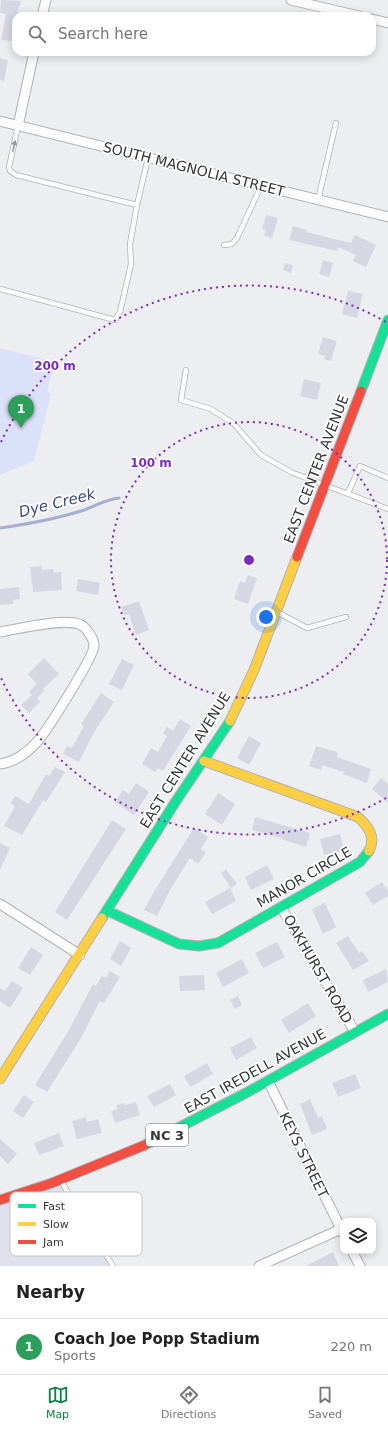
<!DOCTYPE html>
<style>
body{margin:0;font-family:"DejaVu Sans",sans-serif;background:#f6f6f6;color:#222}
.controls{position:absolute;right:12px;bottom:12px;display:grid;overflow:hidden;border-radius:8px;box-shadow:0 2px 10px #0003}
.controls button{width:36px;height:36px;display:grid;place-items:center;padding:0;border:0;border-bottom:1px solid #e0e0e0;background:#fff;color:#222;font:20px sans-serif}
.you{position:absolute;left:266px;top:617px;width:14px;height:14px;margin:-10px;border:3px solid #fff;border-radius:50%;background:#1a73e8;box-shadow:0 0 0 6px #1a73e833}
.badge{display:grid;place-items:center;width:26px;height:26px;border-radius:50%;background:#0b8043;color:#fff;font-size:13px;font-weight:700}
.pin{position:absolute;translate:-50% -33px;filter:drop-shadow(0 1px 2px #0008)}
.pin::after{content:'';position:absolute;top:21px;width:14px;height:12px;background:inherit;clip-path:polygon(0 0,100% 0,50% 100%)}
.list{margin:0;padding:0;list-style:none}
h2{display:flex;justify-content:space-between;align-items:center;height:52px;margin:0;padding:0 16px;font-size:17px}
h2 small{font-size:13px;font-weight:400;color:#767676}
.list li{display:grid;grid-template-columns:26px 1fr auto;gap:12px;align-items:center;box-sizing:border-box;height:56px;padding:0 16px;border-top:1px solid #e0e0e0}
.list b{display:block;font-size:15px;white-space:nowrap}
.list p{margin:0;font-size:13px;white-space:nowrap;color:#767676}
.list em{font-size:13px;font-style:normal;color:#767676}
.icon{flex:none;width:22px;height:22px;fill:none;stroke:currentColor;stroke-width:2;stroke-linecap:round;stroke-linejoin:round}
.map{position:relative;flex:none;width:388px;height:1266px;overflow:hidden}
.search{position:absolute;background:#fff;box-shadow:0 2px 10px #0003;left:12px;right:12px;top:12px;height:44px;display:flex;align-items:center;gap:10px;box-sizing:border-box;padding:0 14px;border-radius:12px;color:#767676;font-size:15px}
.sheet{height:108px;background:#fff}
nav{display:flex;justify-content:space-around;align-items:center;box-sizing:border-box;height:56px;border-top:1px solid #e0e0e0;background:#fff;font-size:11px;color:#767676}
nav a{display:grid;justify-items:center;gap:2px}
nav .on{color:#0b8043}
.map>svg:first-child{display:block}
.built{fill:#dfe2ed}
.green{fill:#dbe1f9}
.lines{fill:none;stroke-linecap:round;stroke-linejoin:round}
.stream{stroke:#a5aed1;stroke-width:3}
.building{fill:#d5d8e3}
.lane-casing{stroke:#b0b2b4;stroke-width:6}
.street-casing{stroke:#b0b2b4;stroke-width:11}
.fast-casing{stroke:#b0b2b4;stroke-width:11}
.slow-casing{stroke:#b0b2b4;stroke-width:11}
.jam-casing{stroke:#b0b2b4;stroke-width:11}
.lane{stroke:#fcfcfd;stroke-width:4.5}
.street{stroke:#fcfcfd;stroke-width:9}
.fast{stroke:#16e098;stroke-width:9}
.slow{stroke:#ffcf43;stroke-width:9}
.jam{stroke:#f24e42;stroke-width:9}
.oneway{fill:#98999b}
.ring{fill:none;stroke:#7b2cbf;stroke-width:2;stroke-dasharray:2 4}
.labels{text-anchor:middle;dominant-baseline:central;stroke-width:3.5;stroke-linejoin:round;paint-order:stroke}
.shield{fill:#fff;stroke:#727274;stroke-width:1}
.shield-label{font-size:13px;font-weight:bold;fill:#353639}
.street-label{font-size:14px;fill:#353639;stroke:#fff}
.water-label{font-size:15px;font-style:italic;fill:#3d4785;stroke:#fff}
.key{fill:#fff;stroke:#c2c3c4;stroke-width:1}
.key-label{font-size:11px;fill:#353639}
.centre{fill:#7b2cbf;stroke:#fff;stroke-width:2}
.ring-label{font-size:12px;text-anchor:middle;font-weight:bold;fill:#7b2cbf;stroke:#fff;stroke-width:3.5;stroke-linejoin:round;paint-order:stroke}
</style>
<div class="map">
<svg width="388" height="1266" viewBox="0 0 388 1266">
<rect width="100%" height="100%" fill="#edeef2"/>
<path class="built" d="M62 1181 113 1266H0V1200Z"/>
<path class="green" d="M0 348 55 362 47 392 51 394 34 461 0 475Z"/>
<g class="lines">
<path class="stream" d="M0 528C28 524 55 519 81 511 94 507 106 499 119 498"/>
</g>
<path class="building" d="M1 0 21 1 16 16 12 41 1 40 6 14 0 13Z
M0 58 8 60 4 81 0 80Z
M266 215 278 218 272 238 264 236 266 230 262 229Z
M293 226 307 230 306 232 351 243 355 235 376 245 366 267 353 261 356 255 338 247 337 251 289 240Z
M323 260 333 263 329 277 319 274Z
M285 263 293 265 291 273 283 270Z
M348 291 363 294 357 318 342 314Z
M323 337 337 341 331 361 324 359 325 356 318 354Z
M304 379 321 383 317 400 300 396Z
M42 566V570L53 569 54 573 61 572 62 590 33 592 30 567Z
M248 575 257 578 248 604 234 599 240 581 245 583Z
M78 579 100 583 98 595 76 591Z
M19 587 20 599 13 600V604L0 605V589Z
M139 601 149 630 136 635 129 614 124 615 121 607Z
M44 658 59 674 43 689 44 691 37 698 40 702 29 713 21 705 32 695 29 692 37 684 28 674Z
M122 659 134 665 122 690 109 684Z
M101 693 114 702 94 732 79 762 63 754 67 746 72 748 84 726 81 724Z
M180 719 191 726 163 771 158 768 155 772 142 764 151 748 158 752 167 736 163 733 167 727 173 731Z
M249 736 261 743 249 765 237 758Z
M316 746 338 752 337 757 371 769 367 783 343 774 344 772 322 765 321 770 309 766Z
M55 767 65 772 46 802 43 800 22 835 4 826 15 806 11 803 15 796 29 804 46 774 49 776Z
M381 778 388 784V803L372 789Z
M136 783 149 792 134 815 115 802 123 790 129 794Z
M218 793 235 804 222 825 205 814Z
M255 817 310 833 306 847 281 839V838L252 830Z
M112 820 126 829 67 920 55 912Z
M194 828 208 837 201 849 206 852 198 864 190 858 170 890 157 916 144 910 155 890Z
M340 834 344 851 324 855 320 839Z
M0 843 10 848 0 870Z
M267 865 274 879 251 890 245 877Z
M226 869 237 884 231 888 221 873Z
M382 882 388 891V896L373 905 365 893Z
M230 888 236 901 212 914 205 902Z
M325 903 336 927 323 934 312 909Z
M348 936 359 953 362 951 369 961 353 970 336 943Z
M120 941 131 948 121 966 110 959Z
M277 942 285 957 263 968 255 953Z
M31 947 43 955 30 975 18 968Z
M242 959 249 973 223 987 216 973Z
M386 969 388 982 368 992 363 980Z
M110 971 120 977 104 1003 100 1001 81 1038 47 1092 35 1085 66 1035 93 984 96 986 102 976 106 978Z
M204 975 205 990 180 991 179 976Z
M12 981 23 988 10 1008 0 1001V988L5 991Z
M238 996 242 1005 235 1009 230 1000Z
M308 1003 316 1016 289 1033 281 1020Z
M251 1037 257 1048 236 1060 230 1048Z
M207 1063 213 1074 190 1087 184 1076Z
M355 1074 361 1088 338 1097 332 1083Z
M170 1084 176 1095 154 1107 147 1096Z
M24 1095 34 1102 23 1118 13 1111Z
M310 1099 318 1118 322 1116 327 1129 312 1135 300 1104Z
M136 1102 140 1115 115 1123 111 1111 118 1109 116 1105 124 1103 125 1105Z
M86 1117 87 1122 98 1119 102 1133 77 1139 72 1121Z
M59 1133 64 1146 39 1155 34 1143Z
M0 1139 17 1154 8 1164 0 1156Z
M333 1252 339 1266H306Z"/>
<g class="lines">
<defs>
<path id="lane" d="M18 126 9 167 10 171 16 175 137 205 148 158
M318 200 336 123
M224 245 232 244 237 238 261 186
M0 289 115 320 120 312 131 264 130 244 137 205
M186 370 181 400 211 409 234 424 261 455 293 473 388 509
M348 493 360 466 388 478
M277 612 307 628 346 617
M62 1182 75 1206 113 1266"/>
<path id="street" d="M291 0 359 16
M42 16 46 0
M372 19 388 23
M0 121 388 217
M18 126 34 52
M0 632C18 629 67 617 81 625 87 628 94 639 94 646 94 656 46 733 36 743 26 754 14 762 0 764
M0 904 80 955
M281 907 355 1032
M268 1081 343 1233
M352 1251 360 1266
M259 1266 341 1229"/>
<path id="fast" d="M361 391 388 320
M108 911 179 944 199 946 218 943 360 862 369 851
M102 918 176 801 230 721
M145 1145 246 1093 388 1014"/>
<path id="slow" d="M230 721 254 670 297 557
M204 761 358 817C369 827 376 837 369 851
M0 1079 102 918"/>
<path id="jam" d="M297 557 361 391
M0 1200 52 1183 145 1145"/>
</defs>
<use href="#lane" class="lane-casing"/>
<use href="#street" class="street-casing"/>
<use href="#fast" class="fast-casing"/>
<use href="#slow" class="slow-casing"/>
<use href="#jam" class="jam-casing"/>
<use href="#lane" class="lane"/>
<use href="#street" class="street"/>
<use href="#fast" class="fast"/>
<use href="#slow" class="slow"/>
<use href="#jam" class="jam"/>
</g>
<defs><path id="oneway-solid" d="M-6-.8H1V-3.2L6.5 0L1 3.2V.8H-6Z"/></defs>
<use class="oneway" href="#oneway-solid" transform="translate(14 146) rotate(-77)"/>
<g class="ring">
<circle cx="249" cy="560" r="138"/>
<path d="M386 798A275 275 0 0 1 1 678M1 442A275 275 0 0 1 386 322"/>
</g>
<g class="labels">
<rect class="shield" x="146" y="1124" width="42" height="22" rx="3"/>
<g class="shield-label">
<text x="167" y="1135">NC 3</text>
</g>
<g class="street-label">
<text transform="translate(194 169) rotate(14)">SOUTH MAGNOLIA STREET</text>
<text transform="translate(316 469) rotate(-69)">EAST CENTER AVENUE</text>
<text transform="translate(185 760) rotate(-58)">EAST CENTER AVENUE</text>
<text transform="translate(304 877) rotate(-30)">MANOR CIRCLE</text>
<text transform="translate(318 969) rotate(60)">OAKHURST ROAD</text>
<text transform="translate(255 1071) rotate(-29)">EAST IREDELL AVENUE</text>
<text transform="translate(304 1155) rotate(64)">KEYS STREET</text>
</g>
<g class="water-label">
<text transform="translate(57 503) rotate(-14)">Dye Creek</text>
</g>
</g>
<rect x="10" y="1192" width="132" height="64" rx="6" class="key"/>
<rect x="18" y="1204" width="18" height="4" fill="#16e098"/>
<rect x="18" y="1222" width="18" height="4" fill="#ffcf43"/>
<rect x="18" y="1240" width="18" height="4" fill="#f24e42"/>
<g class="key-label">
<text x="43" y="1210">Fast</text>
<text x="43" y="1228">Slow</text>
<text x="43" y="1246">Jam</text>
</g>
<circle cx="249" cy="560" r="6" class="centre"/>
<g class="ring-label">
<text x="55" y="370">200 m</text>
<text x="151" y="467">100 m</text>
</g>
</svg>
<div class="controls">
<button><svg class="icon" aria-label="layers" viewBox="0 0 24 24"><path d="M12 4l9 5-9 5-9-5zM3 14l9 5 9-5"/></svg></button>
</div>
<div class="you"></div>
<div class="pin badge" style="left:21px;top:428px;background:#2e9e5b">1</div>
<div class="search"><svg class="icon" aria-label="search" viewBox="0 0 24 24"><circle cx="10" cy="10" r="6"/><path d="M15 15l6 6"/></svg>Search here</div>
</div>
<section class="sheet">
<h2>Nearby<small></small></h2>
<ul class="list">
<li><span class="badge" style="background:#2e9e5b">1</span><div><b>Coach Joe Popp Stadium</b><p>Sports</p></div><em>220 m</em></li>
</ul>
</section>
<nav>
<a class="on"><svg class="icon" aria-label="map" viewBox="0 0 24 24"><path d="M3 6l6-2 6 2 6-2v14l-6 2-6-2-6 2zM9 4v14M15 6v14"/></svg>Map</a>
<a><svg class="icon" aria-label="directions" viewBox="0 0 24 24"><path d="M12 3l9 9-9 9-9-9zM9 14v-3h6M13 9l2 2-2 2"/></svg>Directions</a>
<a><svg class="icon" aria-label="saved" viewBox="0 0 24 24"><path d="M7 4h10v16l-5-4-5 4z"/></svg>Saved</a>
</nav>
